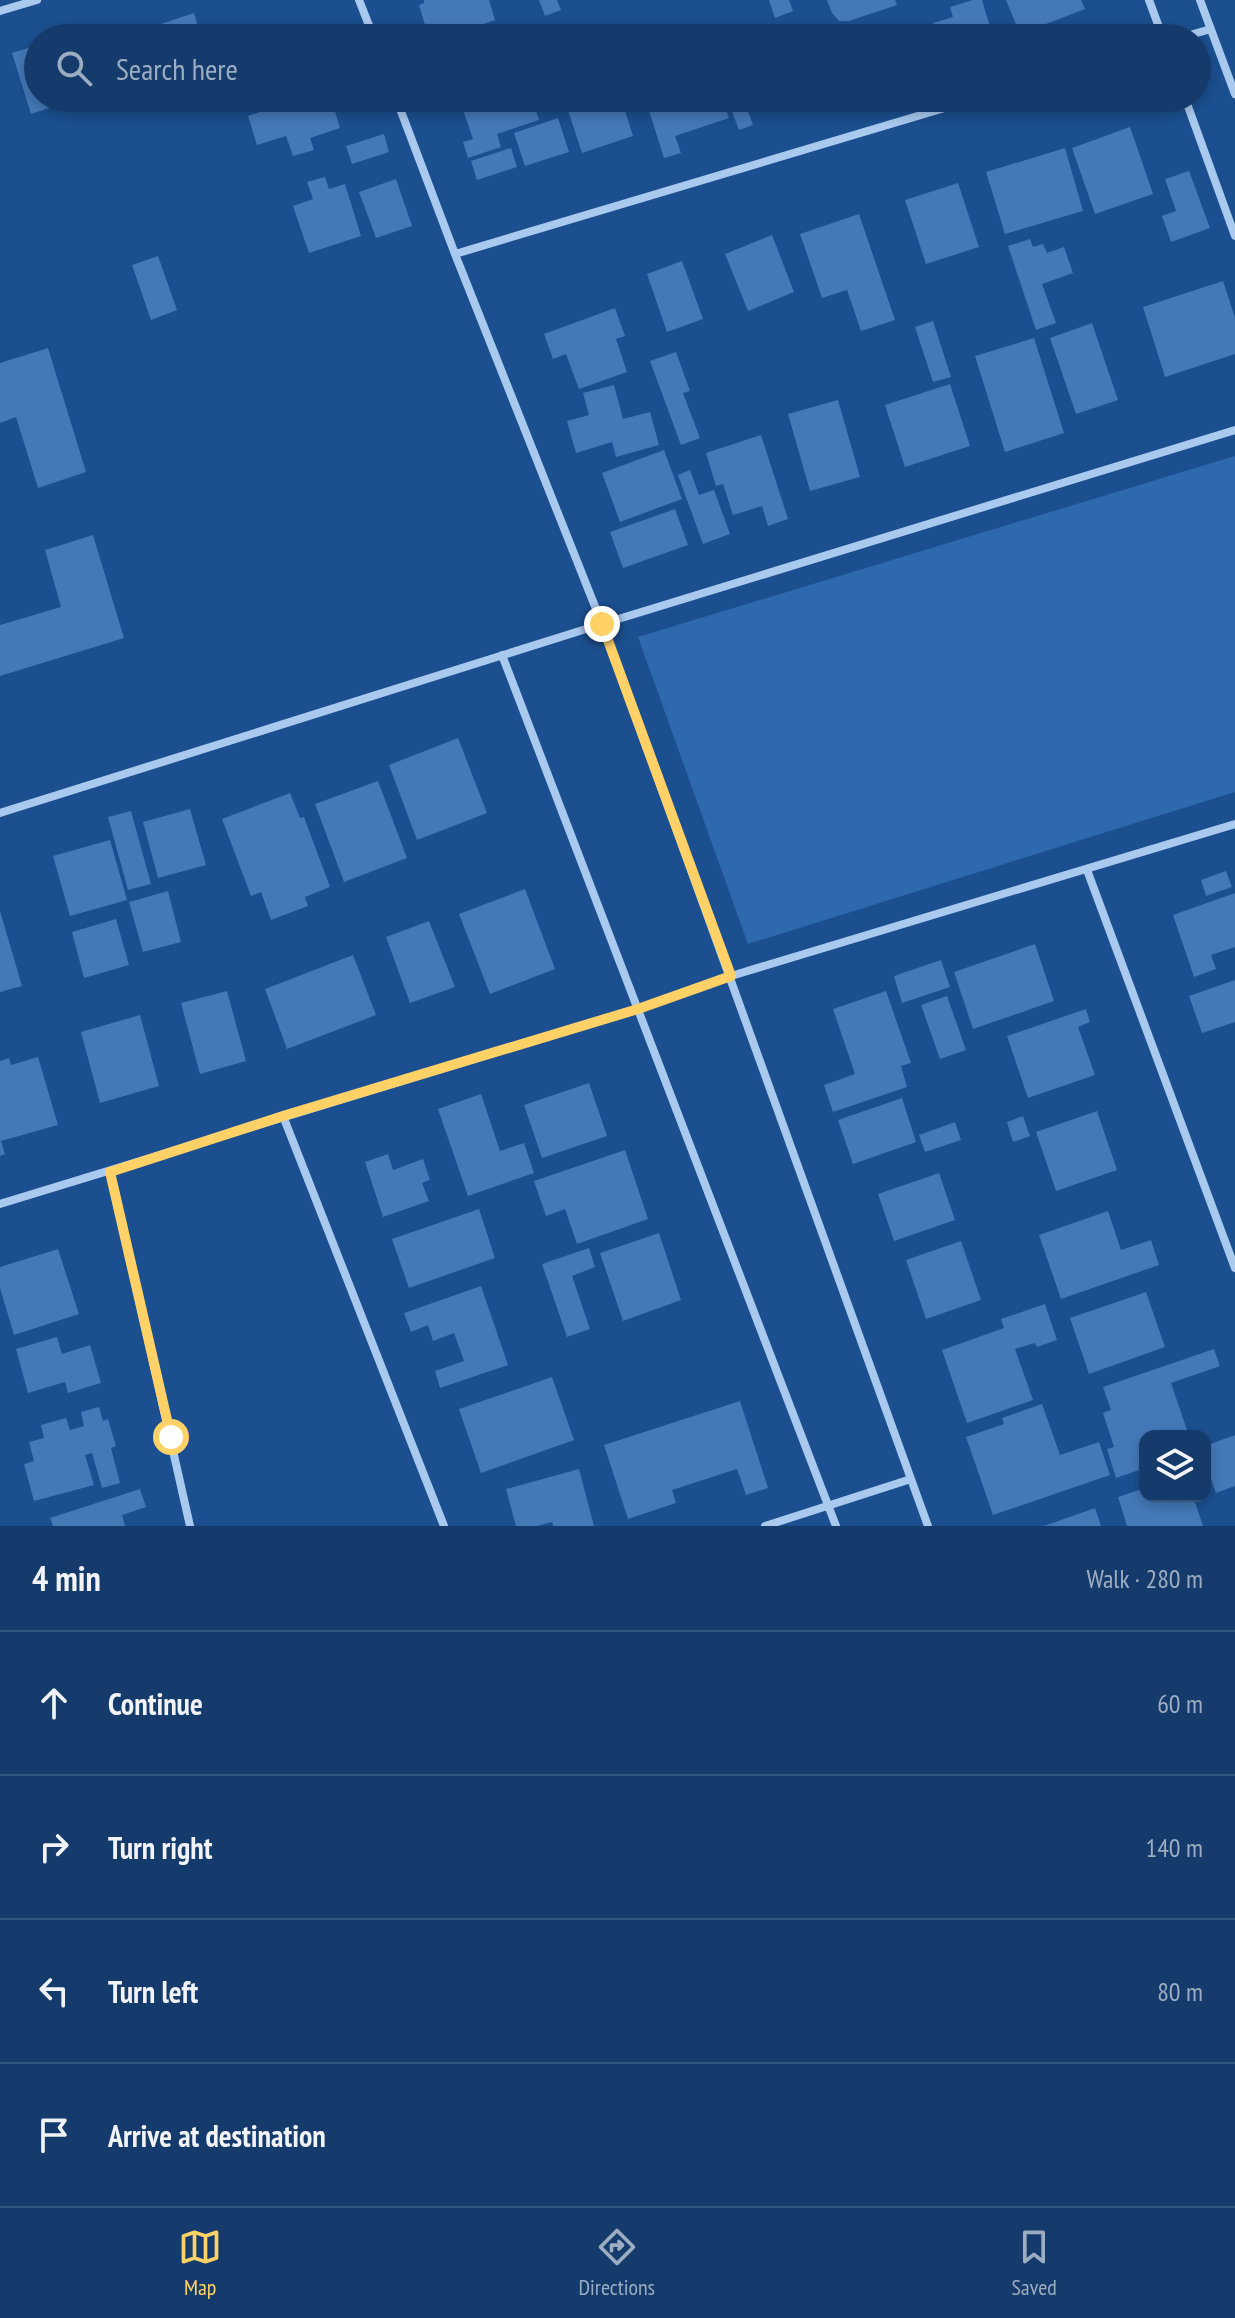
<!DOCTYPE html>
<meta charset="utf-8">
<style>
body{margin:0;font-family:"PT Sans Narrow",sans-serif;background:#1d4271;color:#f1f3f6}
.controls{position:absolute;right:24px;bottom:24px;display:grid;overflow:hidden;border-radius:16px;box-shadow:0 4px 12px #0003}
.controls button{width:72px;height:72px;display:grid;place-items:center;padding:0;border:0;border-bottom:2px solid #33557e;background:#143b6b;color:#f1f3f6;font:40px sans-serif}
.stop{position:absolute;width:24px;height:24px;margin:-18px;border:6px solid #ffd166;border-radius:50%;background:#fff}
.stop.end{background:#ffd166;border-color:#fff;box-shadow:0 2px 8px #0008}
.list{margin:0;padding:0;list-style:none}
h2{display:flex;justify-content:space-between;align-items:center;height:104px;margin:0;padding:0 32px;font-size:34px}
h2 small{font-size:26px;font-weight:400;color:#9dadc1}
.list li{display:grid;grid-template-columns:52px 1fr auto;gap:24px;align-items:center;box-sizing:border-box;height:144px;padding:0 32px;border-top:2px solid #33557e}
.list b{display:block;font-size:30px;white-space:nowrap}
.list em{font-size:26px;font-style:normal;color:#9dadc1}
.icon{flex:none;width:44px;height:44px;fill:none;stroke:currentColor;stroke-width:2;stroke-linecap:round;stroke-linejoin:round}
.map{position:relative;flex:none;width:1235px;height:1526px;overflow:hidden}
.search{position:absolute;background:#143b6b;box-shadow:0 4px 12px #0003;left:24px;right:24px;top:24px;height:88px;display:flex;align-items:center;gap:20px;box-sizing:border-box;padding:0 28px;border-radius:44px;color:#9dadc1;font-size:30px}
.sheet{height:680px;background:#143b6b}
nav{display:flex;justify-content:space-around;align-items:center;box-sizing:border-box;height:112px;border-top:2px solid #33557e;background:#143b6b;font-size:22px;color:#9dadc1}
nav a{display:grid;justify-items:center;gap:4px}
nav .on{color:#ffd166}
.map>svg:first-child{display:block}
.green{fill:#2e69ad}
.building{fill:#4478b7}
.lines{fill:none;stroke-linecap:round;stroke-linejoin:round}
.minor{stroke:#a9c9ee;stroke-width:8}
.route{stroke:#ffd166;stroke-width:10}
</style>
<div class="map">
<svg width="1235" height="1526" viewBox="0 0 1235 1526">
<rect width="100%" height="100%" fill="#1b4f8f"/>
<path class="green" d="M1235 456V792L748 944 638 637Z"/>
<path class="building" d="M424 0H489L495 20 469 29 472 38H429L419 5 424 3Z
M539 0H557L561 10 545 16Z
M769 0H789L793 11 775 18Z
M827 0H895L897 5 849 21H839L832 13Z
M973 0H982L993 37 938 38 933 23 953 17 950 7Z
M1006 0H1081L1085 9 1020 34Z
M194 13 201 38H136L134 33Z
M804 26 808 38H766V37Z
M38 45V98H73V100L31 114 12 53Z
M269 98H331L340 128 310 138 314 150 293 156 286 136 257 145 248 116 272 108Z
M459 98H532L539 120 497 134 501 147 468 158 463 142 473 139Z
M564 98H621L633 136 582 153Z
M645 98H722L729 118 675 136 681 153 664 158Z
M727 98H743L753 125 739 130Z
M558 118 569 152 525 166 514 133Z
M1130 127 1153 194 1095 214 1072 148Z
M384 134 389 152 352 164 346 146Z
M511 148 517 167 477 180 471 161Z
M1065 148 1083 211 1005 234 986 172Z
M1189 171 1210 228 1171 242 1162 216 1176 211 1165 179Z
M325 177 329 189 345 184 361 236 309 253 293 206 313 199 307 182Z
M396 179 412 226 376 238 359 192Z
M958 183 979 247 926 264 905 200Z
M859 214 895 320 861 331 847 290 822 298 800 234Z
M772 235 794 292 748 311 725 254Z
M1030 239 1033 247 1043 244 1047 253 1064 247 1073 273 1042 284 1056 323 1036 330 1008 246Z
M158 256 177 310 151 320 132 265Z
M682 261 703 319 667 332 647 274Z
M1223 281 1235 318V354L1165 377 1143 307Z
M615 308 625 336 616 339 627 372 579 389 566 354 553 359 544 334Z
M933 321 951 377 933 382 915 327Z
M1092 323 1118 400 1076 414 1050 338Z
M1034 338 1064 433 1005 452 975 356Z
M48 348 86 472 38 488 16 417 0 423V363Z
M676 352 690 391 683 393 700 438 681 445 650 361Z
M950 384 970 446 905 467 885 405Z
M614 385 623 419 650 412 659 445 616 457 612 442 576 453 567 421 589 415 583 393Z
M838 400 860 477 810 491 788 414Z
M761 435 788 519 768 526 762 506 733 515 723 484 716 486 706 453Z
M664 450 682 499 620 522 602 473Z
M690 470 699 495 714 490 730 534 703 544 678 475Z
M675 509 688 545 623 568 610 532Z
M93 535 124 638 0 676V625L61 607 45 550Z
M458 738 487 813 417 840 389 765Z
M378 781 407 858 344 882 315 804Z
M290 793 300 818 304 817 330 887 305 897 308 906 271 920 261 892 251 896 222 819Z
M190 809 206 865 158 878 143 822Z
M131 811 151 884 128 890 108 817Z
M110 840 127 900 70 916 53 856Z
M1226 871 1232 887 1206 896 1201 880Z
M525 889 555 969 490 994 459 914Z
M168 891 181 942 143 952 129 902Z
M1235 893V947L1211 955 1216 969 1194 977 1173 915Z
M0 911 22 986 0 992Z
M116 919 129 965 84 978 72 932Z
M429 921 455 987 410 1003 386 937Z
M1035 944 1054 1001 973 1029 954 972Z
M353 955 376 1015 287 1049 265 989Z
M941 960 950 987 902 1003 894 976Z
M1235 980V1022L1202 1033 1189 996Z
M227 991 246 1061 200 1074 181 1003Z
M886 991 911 1063 901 1066 907 1087 833 1112 824 1085 855 1074 833 1009Z
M947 996 966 1050 940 1059 921 1005Z
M1086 1009 1090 1022 1078 1027 1095 1075 1028 1098 1007 1036Z
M140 1015 159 1086 100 1103 81 1032Z
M38 1057 58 1125 1 1141 5 1154 0 1156V1061L9 1058 11 1065Z
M589 1083 607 1136 542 1158 524 1105Z
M481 1094 500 1151 524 1143 534 1173 468 1196 438 1109Z
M902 1098 916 1142 853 1164 838 1120Z
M1097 1111 1117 1170 1056 1191 1036 1132Z
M1023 1116 1030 1136 1013 1142 1007 1122Z
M955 1122 961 1140 925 1152 919 1135Z
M625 1150 648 1219 577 1244 565 1209 546 1216 534 1181Z
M388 1154 393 1170 423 1159 430 1180 422 1183 429 1201 383 1217 365 1162Z
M939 1173 955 1220 894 1241 878 1194Z
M479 1209 495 1258 409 1288 392 1239Z
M1108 1211 1121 1250 1151 1240 1159 1265 1061 1299 1039 1235Z
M659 1233 681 1300 623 1321 600 1253Z
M961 1241 981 1300 926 1319 906 1260Z
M589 1248 595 1267 572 1276 590 1329 567 1337 542 1264Z
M58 1249 79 1314 14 1335 0 1288V1267Z
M481 1286 508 1365 440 1388 435 1371 464 1361 454 1333 433 1341 428 1325 411 1332 404 1313Z
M1146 1292 1165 1347 1089 1374 1070 1318Z
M1045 1304 1057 1340 1037 1347 1035 1343 1015 1349 1033 1400 967 1423 942 1350 1004 1328 1001 1319Z
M57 1337 62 1354 90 1345 101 1383 68 1393 65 1382 28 1393 16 1349Z
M1214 1349 1220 1366 1171 1383 1189 1436H1145V1468L1116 1478 1107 1449 1114 1447 1103 1413 1111 1410 1103 1387Z
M552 1377 574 1440 481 1473 459 1409Z
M740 1401 768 1488 746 1495 737 1469 672 1490 676 1503 628 1519 604 1445Z
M1042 1404 1060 1455 1099 1442 1110 1475 993 1515 966 1437 1004 1424 1002 1418Z
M99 1407 103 1421 108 1419 116 1446 111 1448 120 1483 102 1488 92 1453 85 1455 94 1485 34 1501 24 1464 34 1461 29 1442 44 1438 41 1425 66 1418 70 1430 84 1426 81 1412Z
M1235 1435V1486L1216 1493 1205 1462V1446Z
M579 1469 594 1526H553L552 1522 537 1526H516L506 1489Z
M1145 1488V1496H1193L1203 1526H1127L1118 1497Z
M140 1489 146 1507 122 1515 125 1526H53L50 1518Z
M1095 1508 1101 1526H1044Z"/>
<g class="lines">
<path class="minor" d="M359 0 374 38
M1149 0 1163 38
M1200 0 1235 94
M0 11 37 0
M1179 38 1211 29
M396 98 455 254 602 624 928 1526
M1185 98 1235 236
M455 254 978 98
M502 655 836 1526
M0 813 602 624 1235 430
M1087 870 1235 1268
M283 1116 444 1526
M110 1172 190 1526
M0 1204 638 1009 731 976 1235 824
M765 1526 911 1479"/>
</g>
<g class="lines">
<path class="route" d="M171 1437 110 1172 283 1116 638 1009 731 976 602 624"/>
</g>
</svg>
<div class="controls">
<button><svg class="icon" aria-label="layers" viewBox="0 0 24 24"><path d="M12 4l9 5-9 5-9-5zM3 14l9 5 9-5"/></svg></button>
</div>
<div class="stop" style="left:171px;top:1437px"></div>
<div class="stop end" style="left:602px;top:624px"></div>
<div class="search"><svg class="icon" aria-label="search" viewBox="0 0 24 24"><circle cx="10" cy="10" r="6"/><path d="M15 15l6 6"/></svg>Search here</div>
</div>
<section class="sheet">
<h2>4 min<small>Walk · 280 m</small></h2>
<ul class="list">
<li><svg class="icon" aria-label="ahead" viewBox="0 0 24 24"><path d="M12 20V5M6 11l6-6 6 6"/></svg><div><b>Continue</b></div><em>60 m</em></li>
<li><svg class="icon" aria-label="right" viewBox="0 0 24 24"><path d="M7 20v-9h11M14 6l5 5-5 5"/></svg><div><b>Turn right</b></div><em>140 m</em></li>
<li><svg class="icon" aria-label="left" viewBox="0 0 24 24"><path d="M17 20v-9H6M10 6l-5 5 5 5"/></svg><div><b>Turn left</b></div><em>80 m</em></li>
<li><svg class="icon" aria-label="arrive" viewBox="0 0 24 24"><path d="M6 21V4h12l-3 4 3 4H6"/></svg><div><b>Arrive at destination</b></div></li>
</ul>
</section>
<nav>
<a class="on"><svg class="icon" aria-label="map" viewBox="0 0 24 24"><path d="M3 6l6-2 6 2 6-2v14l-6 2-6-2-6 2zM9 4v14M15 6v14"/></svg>Map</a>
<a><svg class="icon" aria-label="directions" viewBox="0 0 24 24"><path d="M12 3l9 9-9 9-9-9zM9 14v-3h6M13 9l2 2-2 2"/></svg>Directions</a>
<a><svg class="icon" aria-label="saved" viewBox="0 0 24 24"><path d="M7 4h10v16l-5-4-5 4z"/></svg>Saved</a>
</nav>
